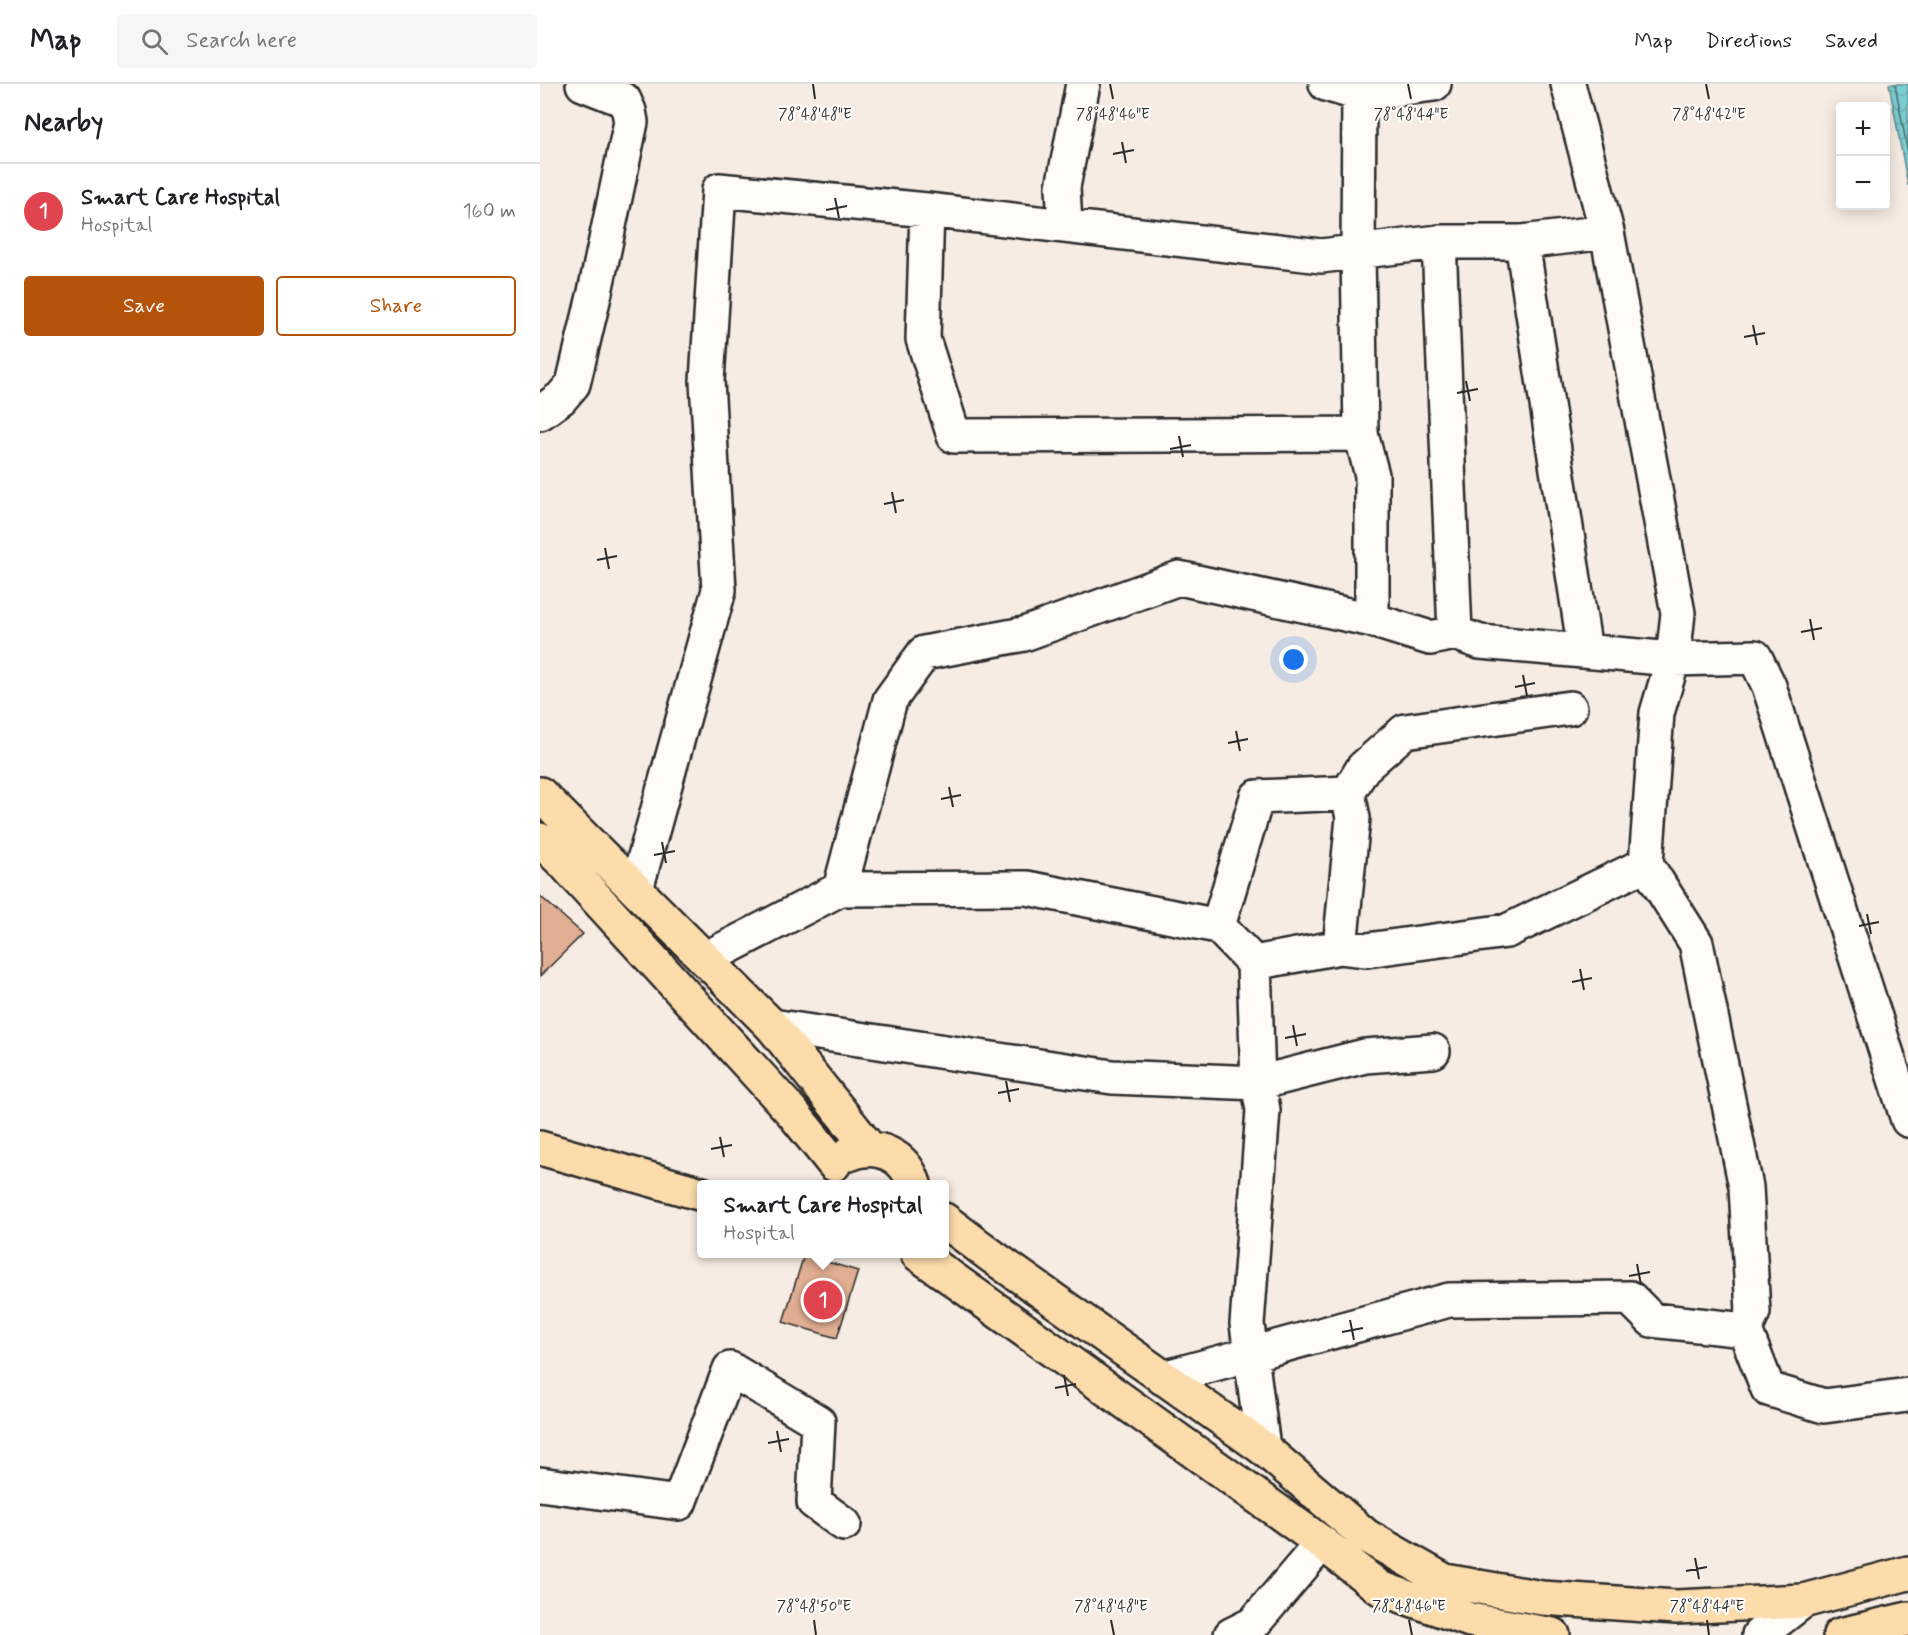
<!DOCTYPE html>
<meta charset="utf-8">
<style>
body{margin:0;font-family:Mynerve,sans-serif;background:#f6f6f6;color:#202124}
.controls{position:absolute;right:18px;top:18px;display:grid;overflow:hidden;border-radius:6px;box-shadow:0 3px 15px #0003}
.controls button{width:54px;height:54px;display:grid;place-items:center;padding:0;border:0;border-bottom:2px solid #e0e0e0;background:#fff;color:#202124;font:30px sans-serif}
.you{position:absolute;left:754px;top:576px;width:21px;height:21px;margin:-15px;border:4px solid #fff;border-radius:50%;background:#1a73e8;box-shadow:0 0 0 9px #1a73e833}
.badge{display:grid;place-items:center;width:39px;height:39px;border-radius:50%;background:#b45309;color:#fff;font-size:20px;font-weight:700}
.pin{position:absolute;translate:-50% -50%;border:3px solid #fff;box-shadow:0 2px 6px #0006}
.popup{position:absolute;left:157px;top:1096px;width:252px;height:78px;box-sizing:border-box;display:grid;place-content:center;border-radius:6px;background:#fff;filter:drop-shadow(0 2px 4px #0005);font-size:20px;white-space:nowrap;color:#757577}
.popup b{font-size:22px;color:#202124}
.popup::after{content:'';position:absolute;left:50%;top:100%;margin-left:-12px;border:12px solid transparent;border-top-color:#fff}
.list{margin:0;padding:0;list-style:none}
h2{display:flex;justify-content:space-between;align-items:center;height:78px;margin:0;padding:0 24px;font-size:26px}
h2 small{font-size:20px;font-weight:400;color:#757577}
.list li{display:grid;grid-template-columns:39px 1fr auto;gap:18px;align-items:center;box-sizing:border-box;height:96px;padding:0 24px;border-top:2px solid #e0e0e0}
.list b{display:block;font-size:22px;white-space:nowrap}
.list p{margin:0;font-size:20px;white-space:nowrap;color:#757577}
.list em{font-size:20px;font-style:normal;color:#757577}
.actions{display:flex;gap:12px;padding:18px 24px}
.actions a{flex:1;padding:14px 0;border:2px solid #b45309;border-radius:6px;text-align:center;font-size:21px;color:#b45309}
.actions .main{background:#b45309;color:#fff}
.icon{flex:none;width:33px;height:33px;fill:none;stroke:currentColor;stroke-width:2;stroke-linecap:round;stroke-linejoin:round}
.map{position:relative;flex:none;width:1368px;height:1551px;overflow:hidden}
header{display:flex;align-items:center;gap:36px;box-sizing:border-box;height:84px;padding:0 30px;background:#fff;border-bottom:2px solid #e0e0e0}
header strong{font-size:28px}
nav{display:flex;gap:33px;margin-inline-start:auto;font-size:21px}
.search{width:420px;height:54px;background:#f6f6f6;display:flex;align-items:center;gap:15px;box-sizing:border-box;padding:0 21px;border-radius:6px;color:#757577;font-size:22px}
main{display:flex}
aside{flex:1;background:#fff}
.map>svg:first-child{display:block}
.water{fill:url(#water-waves);stroke:#5c8c8f;stroke-width:1.5}
.lines{fill:none;stroke-linecap:round;stroke-linejoin:round}
.shore{stroke:#4b6c6e;stroke-width:1.5}
.building{fill:#e0ae92;stroke:#2b2b2b;stroke-width:1.5}
.minor-casing{stroke:#2b2b2b;stroke-width:38}
.major-casing{stroke:#2b2b2b;stroke-width:38}
.minor{stroke:#fdfcf7;stroke-width:33}
.major{stroke:#fddcac;stroke-width:33}
.ticks{fill:none;stroke:#2b2b2b;stroke-width:2}
.ticks-label{font-size:15px;text-anchor:middle;fill:#2b2b2b;stroke:#fdfcf7;stroke-width:4.5;stroke-linejoin:round;paint-order:stroke}
</style>
<header>
<strong>Map</strong>
<div class="search"><svg class="icon" aria-label="search" viewBox="0 0 24 24"><circle cx="10" cy="10" r="6"/><path d="M15 15l6 6"/></svg>Search here</div>
<nav><a>Map</a><a>Directions</a><a>Saved</a></nav>
</header>
<main>
<aside>
<h2>Nearby<small></small></h2>
<ul class="list">
<li><span class="badge" style="background:#e0444e">1</span><div><b>Smart Care Hospital</b><p>Hospital</p></div><em>160 m</em></li>
</ul>
<div class="actions"><a class="main">Save</a><a>Share</a></div>
</aside>
<div class="map">
<svg width="1368" height="1551" viewBox="0 0 1368 1551">
<defs>
<pattern id="water-waves" width="16" height="10" patternUnits="userSpaceOnUse" patternTransform="scale(1.5)"><rect width="16" height="10" fill="#7ccdd2"/><path d="M0 5q4-4 8 0t8 0" fill="none" stroke="#6bb0b4"/></pattern>
</defs>
<rect width="100%" height="100%" fill="#f7ece3"/>
<filter id="ink" filterUnits="userSpaceOnUse"><feTurbulence type="fractalNoise" baseFrequency=".0167" numOctaves="2"/><feDisplacementMap in="SourceGraphic" scale="12" xChannelSelector="R" yChannelSelector="G"/><feConvolveMatrix kernelMatrix="1 2 1 2 8 2 1 2 1" color-interpolation-filters="sRGB"/></filter>
<g filter="url(#ink)">
<path class="water" d="M1349 0H1368V102Z"/>
<g class="lines">
<path class="shore" d="M1355 0 1368 69"/>
</g>
<path class="building" d="M0 812 43 850 0 892Z
M264 1171 318 1187 297 1254 243 1238Z"/>
<g class="lines">
<defs>
<path id="minor" d="M786 0 819 10 894 0
M1028 0 1067 148 1138 529 1133 575 1117 629 1106 780 1156 859 1206 1103 1213 1228 1205 1246 1228 1305 1284 1322 1368 1311
M819 10 818 168 821 350 832 391V536
M387 126 383 255 414 352 821 350
M525 142 523 103 543 0
M899 158 915 549
M982 158 1045 567
M0 329 21 314 33 300 55 208 91 38 89 27 84 16 43 0
M96 805 179 506 167 297 179 106 387 126 781 172 899 158H982L1067 148
M300 805 350 616 384 569 484 550 639 494 832 536 890 554 915 549 940 558 1133 575 1215 573 1229 602 1368 1036
M678 842 717 713 808 709
M800 863 813 734 808 709 823 684 865 647 1030 624
M165 875 300 805 487 804 678 842 714 879 718 999 723 1026 707 1240 723 1364
M714 879 800 863 827 866 967 847 1106 780
M232 942 572 993 718 999 825 972 893 967
M623 1294 909 1216 1090 1214 1112 1236 1205 1246
M0 1400 139 1419 190 1285 278 1338 274 1418 304 1440
M691 1551 713 1540 782 1459
M1219 1551 1263 1517"/>
<path id="major" d="M0 710 232 942 330 1065
M0 756 24 779 253 1029 294 1080
M0 1064 162 1110
M309 1070C337 1058 365 1071 374 1100
M404 1136 453 1173 723 1364 826 1452 905 1497 1002 1514 1136 1523 1263 1517 1368 1489
M378 1170 782 1459 840 1504 930 1536 1013 1551
M1300 1551 1368 1535"/>
</defs>
<use href="#minor" class="minor-casing"/>
<use href="#major" class="major-casing"/>
<use href="#minor" class="minor"/>
<use href="#major" class="major"/>
</g>
</g>
<path class="ticks" d="M273 0 275 15M570 0 573 15M868 0 871 15M1166 0 1169 15M582 58 586 79M573 70 594 66M295 114 299 134M286 126 307 122M1213 241 1217 261M1204 253 1225 249M926 297 930 317M917 309 938 305M639 352 643 373M630 365 651 361M352 408 356 429M344 420 364 416M65 464 69 485M57 476 77 472M1270 535 1274 556M1261 548 1282 544M983 591 987 612M975 603 995 599M696 647 700 667M688 659 708 655M409 703 413 723M401 715 421 711M122 758 126 779M114 771 135 767M1327 830 1331 850M1319 842 1339 838M1040 885 1044 906M1032 898 1052 894M753 941 757 962M745 954 766 950M466 997 470 1018M458 1009 479 1005M180 1053 184 1073M171 1065 192 1061M1097 1180 1101 1201M1089 1192 1110 1188M810 1236 814 1256M802 1248 823 1244M524 1291 528 1312M515 1304 536 1300M237 1347 241 1368M228 1359 249 1355M1155 1474 1159 1495M1146 1487 1167 1483M274 1536 276 1551M571 1536 574 1551M869 1536 872 1551M1167 1536 1169 1551"/>
<g class="ticks-label">
<text x="275" y="35">78°48'48"E</text>
<text x="573" y="35">78°48'46"E</text>
<text x="871" y="35">78°48'44"E</text>
<text x="1169" y="35">78°48'42"E</text>
<text x="274" y="1527">78°48'50"E</text>
<text x="571" y="1527">78°48'48"E</text>
<text x="869" y="1527">78°48'46"E</text>
<text x="1167" y="1527">78°48'44"E</text>
</g>
</svg>
<div class="controls">
<button>+</button>
<button>−</button>
</div>
<div class="you"></div>
<div class="pin badge" style="left:283px;top:1216px;background:#e0444e">1</div>
<div class="popup"><b>Smart Care Hospital</b>Hospital</div>
</div>
</main>
